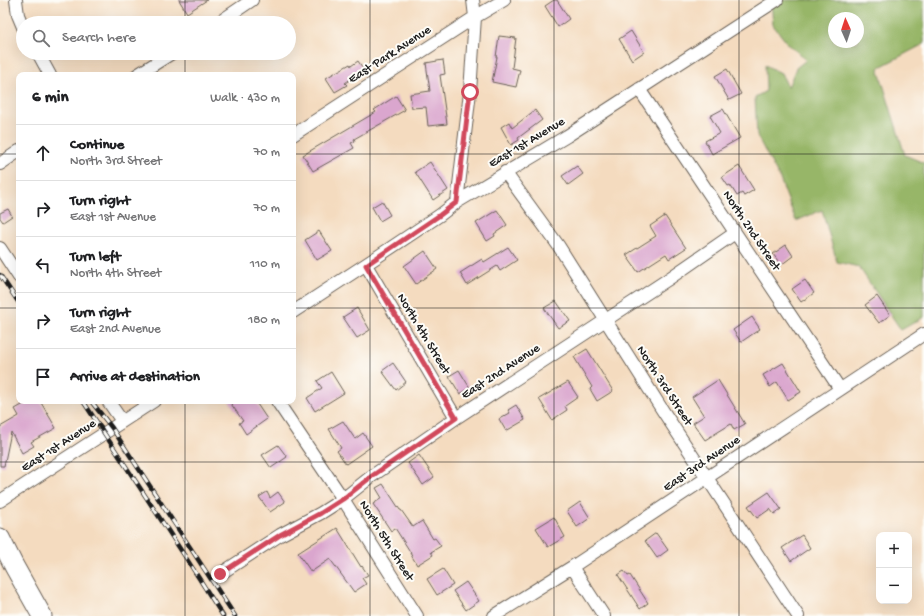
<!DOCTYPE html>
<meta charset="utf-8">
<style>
body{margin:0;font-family:"Gochi Hand",sans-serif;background:#f2f2f2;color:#202124}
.controls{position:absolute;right:12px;bottom:12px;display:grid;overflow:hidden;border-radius:8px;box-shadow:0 4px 16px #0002}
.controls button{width:36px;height:36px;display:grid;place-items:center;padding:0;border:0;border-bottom:1px solid #e0e0e0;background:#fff;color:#202124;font:20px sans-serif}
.compass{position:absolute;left:828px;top:12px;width:36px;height:36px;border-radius:50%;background:#fff;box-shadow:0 4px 16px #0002;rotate:357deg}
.stop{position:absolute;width:12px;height:12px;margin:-9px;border:3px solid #d1495b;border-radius:50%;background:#fff}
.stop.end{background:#d1495b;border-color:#fff;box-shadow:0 1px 4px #0008}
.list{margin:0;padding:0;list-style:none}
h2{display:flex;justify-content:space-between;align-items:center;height:52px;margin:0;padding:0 16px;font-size:17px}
h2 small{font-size:13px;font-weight:400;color:#757577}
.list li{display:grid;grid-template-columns:26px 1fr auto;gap:12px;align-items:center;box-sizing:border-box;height:56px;padding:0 16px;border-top:1px solid #e0e0e0}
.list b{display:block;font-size:15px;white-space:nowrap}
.list p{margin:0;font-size:13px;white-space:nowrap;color:#757577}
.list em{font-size:13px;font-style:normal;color:#757577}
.icon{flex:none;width:22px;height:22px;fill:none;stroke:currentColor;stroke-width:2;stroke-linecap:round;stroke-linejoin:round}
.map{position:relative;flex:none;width:924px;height:616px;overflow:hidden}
.search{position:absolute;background:#fff;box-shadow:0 4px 16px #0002;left:16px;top:16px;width:280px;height:44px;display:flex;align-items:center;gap:10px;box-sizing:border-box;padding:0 14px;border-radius:22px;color:#757577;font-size:15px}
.panel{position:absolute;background:#fff;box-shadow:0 4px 16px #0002;left:16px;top:72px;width:280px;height:332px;border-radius:8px}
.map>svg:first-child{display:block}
.forest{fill:#97b668;stroke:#5a6942;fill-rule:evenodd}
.building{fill:#daa6ce}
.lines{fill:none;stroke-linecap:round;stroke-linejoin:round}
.minor-casing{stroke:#685f55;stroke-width:14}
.primary-casing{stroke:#685f55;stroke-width:21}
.minor{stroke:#fff;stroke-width:12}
.primary{stroke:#fff;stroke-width:19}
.rail-casing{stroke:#1c1c1c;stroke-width:4.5}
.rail{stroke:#fdfcf7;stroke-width:3;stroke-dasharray:9;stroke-linecap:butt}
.route{stroke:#d1495b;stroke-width:5}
.grid{fill:none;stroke:#1c1c1c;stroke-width:1;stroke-opacity:0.55}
.labels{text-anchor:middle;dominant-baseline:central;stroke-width:4;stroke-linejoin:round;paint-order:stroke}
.street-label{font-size:13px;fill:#1c1c1c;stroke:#fdfcf7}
</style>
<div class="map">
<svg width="924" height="616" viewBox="0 0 924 616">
<rect width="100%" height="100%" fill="#fdfcf7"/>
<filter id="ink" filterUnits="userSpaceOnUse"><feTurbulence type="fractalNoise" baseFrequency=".025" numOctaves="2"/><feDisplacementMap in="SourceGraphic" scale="8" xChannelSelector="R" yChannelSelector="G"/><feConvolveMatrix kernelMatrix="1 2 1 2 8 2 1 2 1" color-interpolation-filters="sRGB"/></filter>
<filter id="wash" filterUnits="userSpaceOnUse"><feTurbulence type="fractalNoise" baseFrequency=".012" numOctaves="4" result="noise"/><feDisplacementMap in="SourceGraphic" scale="16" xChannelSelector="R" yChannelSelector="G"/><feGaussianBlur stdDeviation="0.9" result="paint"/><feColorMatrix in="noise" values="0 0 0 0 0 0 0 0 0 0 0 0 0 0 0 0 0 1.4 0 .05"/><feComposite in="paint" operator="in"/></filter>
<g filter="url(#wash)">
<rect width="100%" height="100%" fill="#f4dbbf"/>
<path class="forest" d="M771 0H924V44L878 68 905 155 924 163V317L901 330 859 267 837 262 822 210 796 221 780 179 757 136 755 97 766 91 765 65 781 73 788 87 796 68 806 60 787 43 773 25ZM834 18H858V42H834Z"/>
<g id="blocks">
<path class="building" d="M179 0H207L187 13Z
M554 0H557L569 19 558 27 545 6Z
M631 31 644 52 632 60 619 39Z
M499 36 516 38 512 68 520 70 516 87 492 82 497 57H496Z
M443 60 445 74 440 75 447 124 428 126 426 107 412 108 410 94 430 91 426 63Z
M358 61 364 70 345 83 347 85 335 92 326 78 350 64 351 66Z
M727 69 741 94 729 100 715 76Z
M396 96 405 110 354 139 355 141 351 143 354 148 313 171 303 155 376 112 374 110Z
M723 109 740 138 712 154 705 141 720 133 710 116Z
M535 110 542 120 518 138 519 140 511 145 501 127 509 122 512 128Z
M430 162 448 190 433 200 415 172Z
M577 166 583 174 568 185 562 176Z
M739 166 754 190 744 196 742 193 737 196 730 185 728 186 722 177Z
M382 201 390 215 380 221 372 207Z
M8 209 12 216 3 222 0 218V213Z
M497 210 507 225 494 234 495 236 487 241 476 223Z
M665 216 686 248 669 259 666 254 638 272 626 255 656 236 650 226Z
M319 231 332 251 317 260 305 240Z
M786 245 793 256 781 265 773 254Z
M508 247 517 260 500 271 497 266 467 285 460 273 482 259 484 262Z
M425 251 437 269 416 284 404 266Z
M805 280 814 293 801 302 792 289Z
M877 296 890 315 879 323 865 305Z
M556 301 570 321 558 328 544 308Z
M357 308 370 330 357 338 343 317Z
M752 317 760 329 741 342 733 330Z
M587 349 613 391 597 401 590 389 592 387 574 357Z
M393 363 406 382 396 390 382 371Z
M783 363 801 392 788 400 777 382 770 387 763 375Z
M459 370 470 388 460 394 449 376Z
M331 372 344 393 315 411 307 398 322 388 317 381Z
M718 380 745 424 734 430 731 424 705 440 693 423 704 416 692 397Z
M568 382 578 397 565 406 567 410 552 420 539 399Z
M29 401H40L56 428 31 442 34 446 22 453 11 432 4 466H0V427L19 416 15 409Z
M229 401H255L267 419 246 434 239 423 243 421Z
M516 405 525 420 506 431 499 419 510 413 508 410Z
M343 421 355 439 363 433 372 446 346 464 337 451 341 448 329 429Z
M278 445 287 457 271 468 262 455Z
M419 455 434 477 423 485 408 463Z
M383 484 400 510H401L413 527 422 521 433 539 435 538 441 546 431 552 433 555 417 565 410 553H411L395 528 391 531 373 504 382 498 376 488Z
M267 492 270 498 278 492 285 502 270 512 259 497Z
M769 492 781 509 774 514 770 509 757 518 748 506Z
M580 502 590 518 577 527 567 511Z
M554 517 565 537 548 547 536 528Z
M337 528 361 567 362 566 368 575 362 578 366 584 354 592 330 559 311 572 298 553Z
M656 533 668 550 657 558 645 541Z
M802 535 810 548 791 561 782 548Z
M443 569 453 585 437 595 427 579Z
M624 571 628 576 630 575 648 603 640 609 618 575Z
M466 582 479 601 466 610 453 591Z"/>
</g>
</g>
<g filter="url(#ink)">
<use href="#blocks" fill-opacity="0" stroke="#685f55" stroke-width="1"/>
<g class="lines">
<defs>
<path id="minor" d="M16 0 18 15 23 27
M218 23 252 0
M38 53 50 75
M137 75 172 53
M639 89 840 389
M293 135 475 17 504 0
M0 164 19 151
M505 172 558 245 663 411 798 616
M457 202 470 92 475 17 473 0
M0 248 19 277
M366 265 456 418
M293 312 377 257 440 215 457 202 567 136 777 0
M108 401 122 421
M277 401 343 499 417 616
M0 501 154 401
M572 567 604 616
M220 574 280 535 321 513 343 499 372 476 456 418 667 280 735 233
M494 616 572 567 924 334"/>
<path id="primary" d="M0 538 14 566 42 616"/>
</defs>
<use href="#minor" class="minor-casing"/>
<use href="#primary" class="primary-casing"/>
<use href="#minor" class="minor"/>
<use href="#primary" class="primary"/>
<defs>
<path id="rail" d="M0 275 19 303
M83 401 188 561 223 616
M91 401 112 428 235 616"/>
</defs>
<use href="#rail" class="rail-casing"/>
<use href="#rail" class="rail"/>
</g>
</g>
<g class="lines" filter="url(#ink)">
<path class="route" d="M220 574 280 535 321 513 343 499 372 476 456 418 366 265 440 215 457 202 470 92"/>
</g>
<path class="grid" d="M185 0V23M370 0V616M554 0V616M739 0V616M185 53V75M0 154H19M293 154H924M0 308H19M293 308H924M185 401V616M0 462H924"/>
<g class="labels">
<g class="street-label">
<text transform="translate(390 55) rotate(-33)">East Park Avenue</text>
<text transform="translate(527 143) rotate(-31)">East 1st Avenue</text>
<text transform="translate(751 231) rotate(56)">North 2nd Street</text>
<text transform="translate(423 334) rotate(59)">North 4th Street</text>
<text transform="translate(501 372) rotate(-33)">East 2nd Avenue</text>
<text transform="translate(664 386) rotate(57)">North 3rd Street</text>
<text transform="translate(59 446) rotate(-33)">East 1st Avenue</text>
<text transform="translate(702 464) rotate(-34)">East 3rd Avenue</text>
<text transform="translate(386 541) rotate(58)">North 5th Street</text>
</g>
</g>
</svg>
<div class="controls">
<button>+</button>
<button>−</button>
</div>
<svg class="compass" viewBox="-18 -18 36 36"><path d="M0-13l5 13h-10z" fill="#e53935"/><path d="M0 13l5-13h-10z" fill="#757577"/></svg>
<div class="stop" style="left:470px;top:92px"></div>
<div class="stop end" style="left:220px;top:574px"></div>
<div class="search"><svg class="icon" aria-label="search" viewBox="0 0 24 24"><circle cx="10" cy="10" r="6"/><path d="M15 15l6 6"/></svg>Search here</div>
<section class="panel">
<h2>6 min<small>Walk · 430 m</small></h2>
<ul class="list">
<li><svg class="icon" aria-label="ahead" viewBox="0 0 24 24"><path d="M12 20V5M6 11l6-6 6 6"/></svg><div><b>Continue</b><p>North 3rd Street</p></div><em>70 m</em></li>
<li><svg class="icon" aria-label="right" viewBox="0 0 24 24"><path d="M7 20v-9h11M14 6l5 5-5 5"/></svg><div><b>Turn right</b><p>East 1st Avenue</p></div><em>70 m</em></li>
<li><svg class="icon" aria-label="left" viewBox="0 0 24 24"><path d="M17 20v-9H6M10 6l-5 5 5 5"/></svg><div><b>Turn left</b><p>North 4th Street</p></div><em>110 m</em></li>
<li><svg class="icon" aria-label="right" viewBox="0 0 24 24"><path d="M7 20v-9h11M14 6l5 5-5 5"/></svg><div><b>Turn right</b><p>East 2nd Avenue</p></div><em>180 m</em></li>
<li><svg class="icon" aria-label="arrive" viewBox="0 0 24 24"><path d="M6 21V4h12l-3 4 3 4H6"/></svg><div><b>Arrive at destination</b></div></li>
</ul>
</section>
</div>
